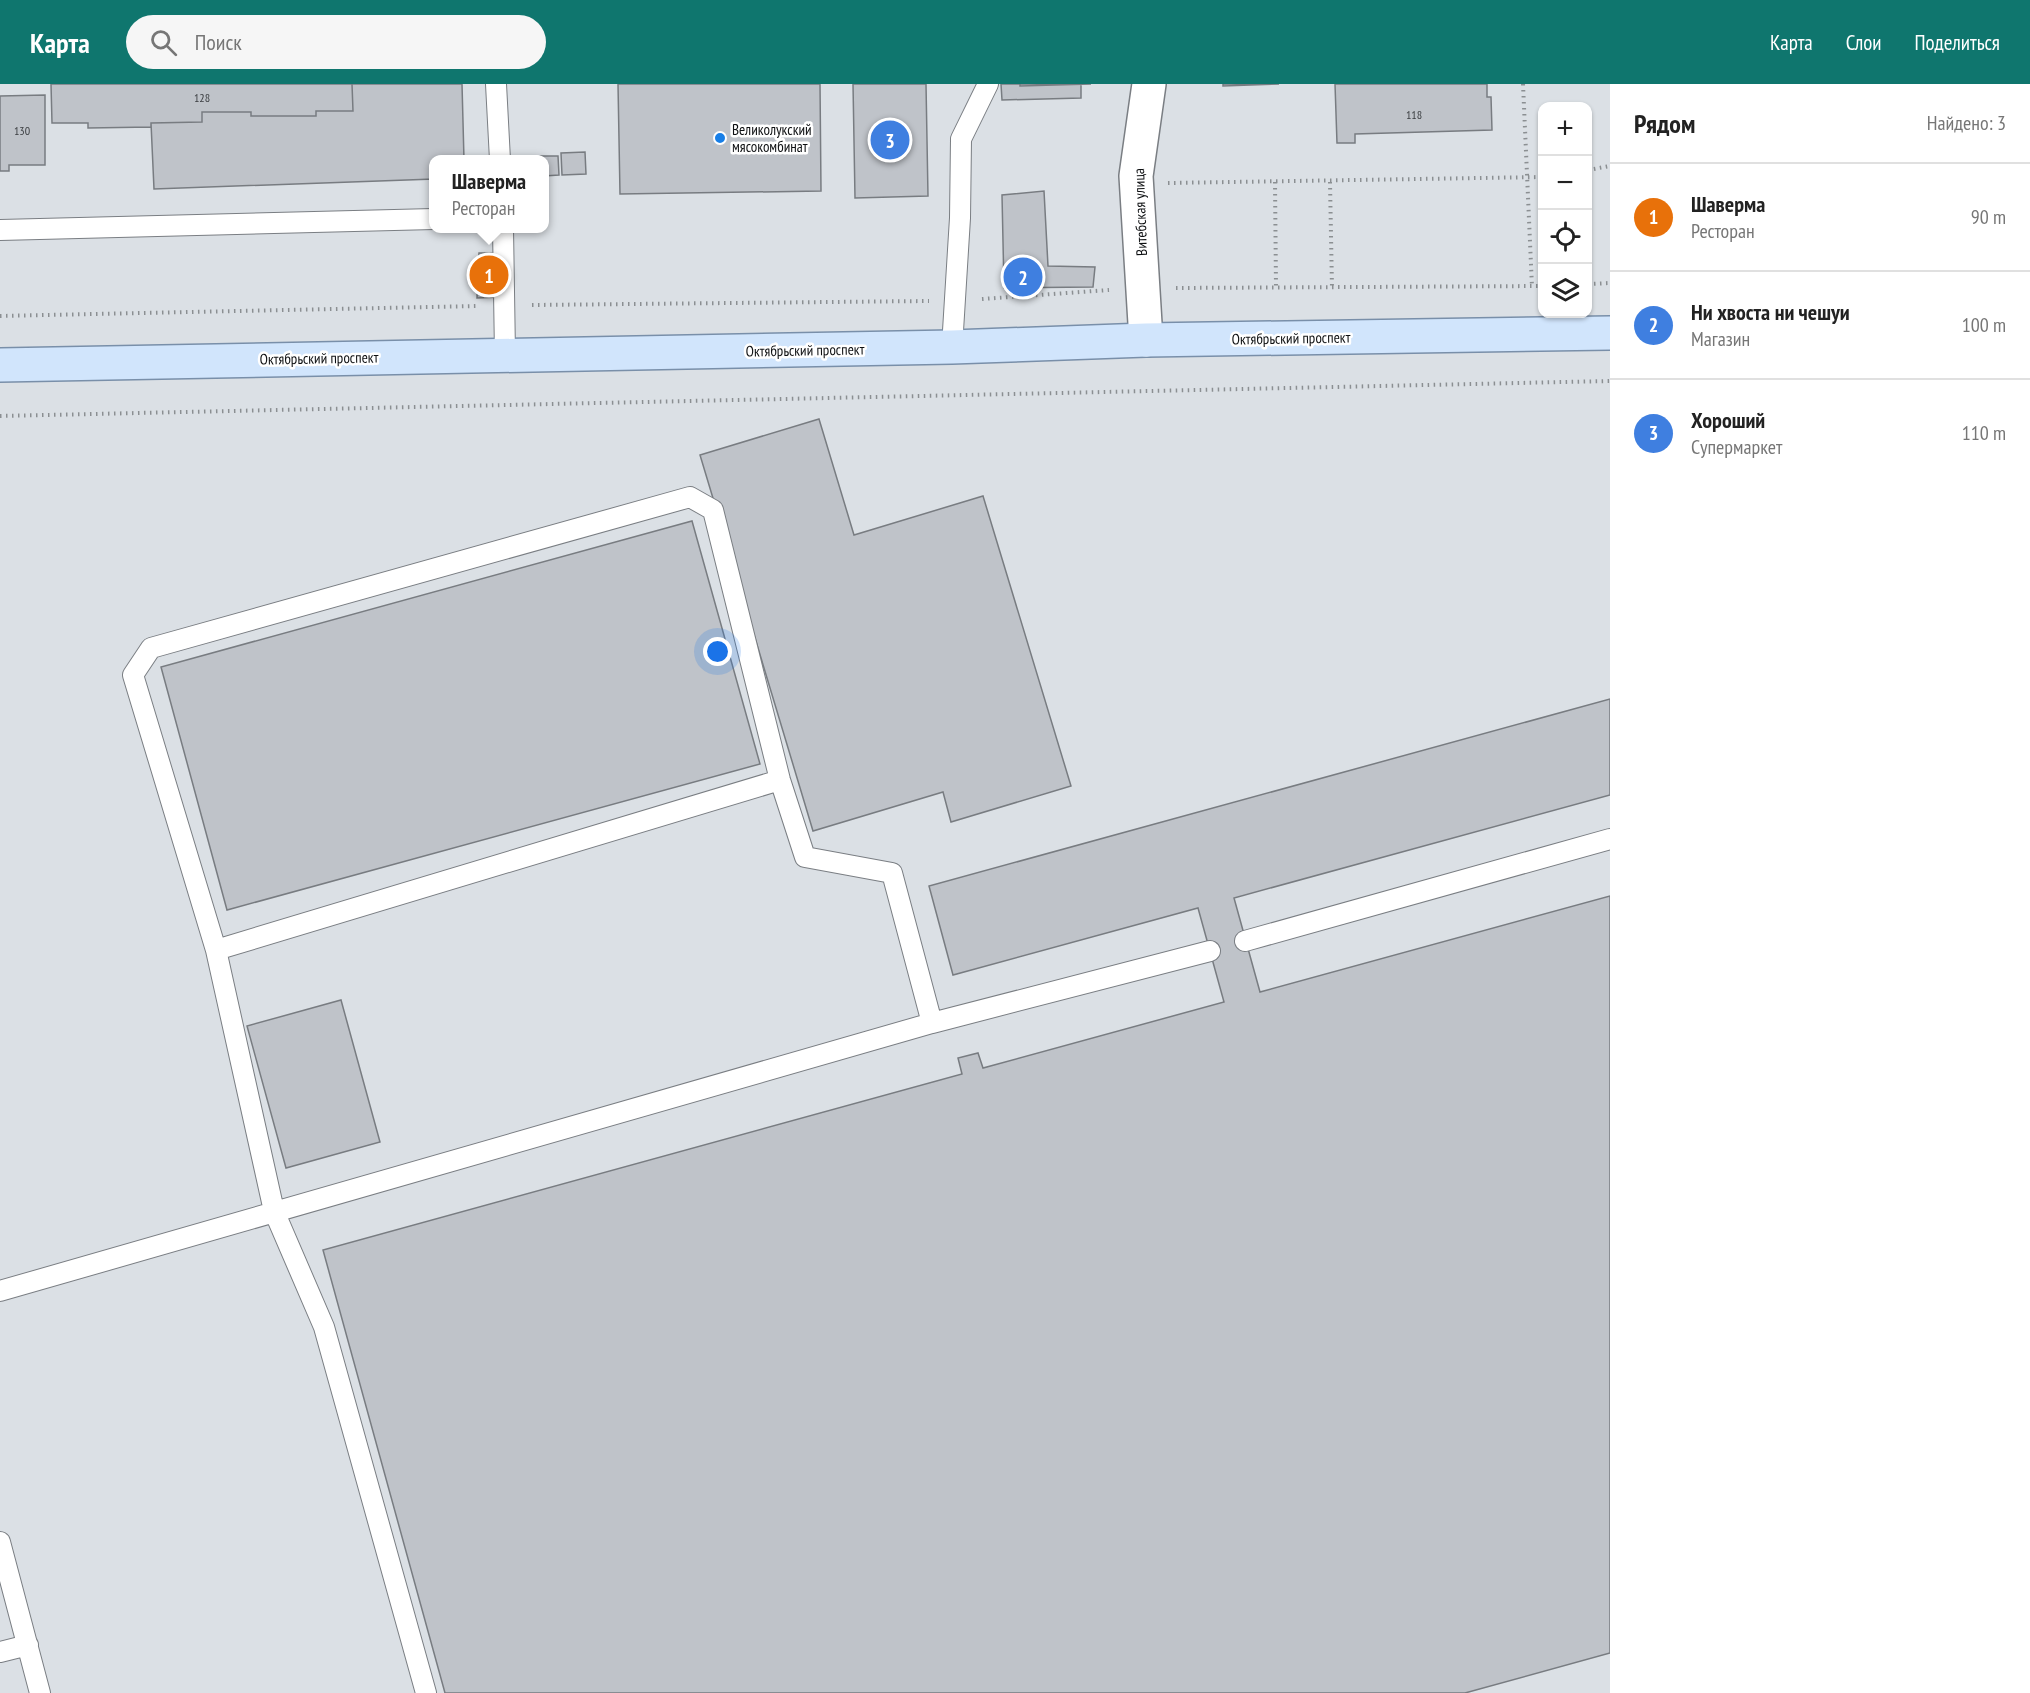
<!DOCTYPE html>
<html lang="ru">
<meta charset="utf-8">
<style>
body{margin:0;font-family:"PT Sans Narrow",sans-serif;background:#f6f6f6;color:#222}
.controls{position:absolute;right:18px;top:18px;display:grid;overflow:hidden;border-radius:12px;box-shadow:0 2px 4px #0004}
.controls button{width:54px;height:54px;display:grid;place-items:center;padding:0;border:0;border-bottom:2px solid #e0e0e0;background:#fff;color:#222;font:30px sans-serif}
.you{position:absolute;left:718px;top:568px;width:21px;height:21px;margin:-15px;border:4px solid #fff;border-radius:50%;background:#1a73e8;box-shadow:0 0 0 9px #1a73e833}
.badge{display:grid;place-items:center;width:39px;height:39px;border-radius:50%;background:#0f766e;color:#fff;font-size:20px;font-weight:700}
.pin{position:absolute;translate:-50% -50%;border:3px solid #fff;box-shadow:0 2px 6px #0006}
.popup{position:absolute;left:429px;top:71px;width:120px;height:78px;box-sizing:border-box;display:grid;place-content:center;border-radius:12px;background:#fff;filter:drop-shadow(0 2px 4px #0005);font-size:20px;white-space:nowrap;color:#767676}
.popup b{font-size:22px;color:#222}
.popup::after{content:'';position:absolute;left:50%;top:100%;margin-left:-12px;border:12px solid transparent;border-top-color:#fff}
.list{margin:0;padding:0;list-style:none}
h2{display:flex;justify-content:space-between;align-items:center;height:78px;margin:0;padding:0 24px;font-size:26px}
h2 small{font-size:20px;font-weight:400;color:#767676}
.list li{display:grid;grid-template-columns:39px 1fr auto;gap:18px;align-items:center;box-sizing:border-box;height:108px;padding:0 24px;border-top:2px solid #e0e0e0}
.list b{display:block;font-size:22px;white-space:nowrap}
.list p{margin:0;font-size:20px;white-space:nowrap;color:#767676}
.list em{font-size:20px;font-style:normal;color:#767676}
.icon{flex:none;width:33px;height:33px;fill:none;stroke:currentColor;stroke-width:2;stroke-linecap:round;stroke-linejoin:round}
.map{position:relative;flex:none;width:1610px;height:1609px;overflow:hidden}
header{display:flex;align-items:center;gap:36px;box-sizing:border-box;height:84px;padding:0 30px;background:#0f766e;color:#fff}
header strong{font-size:28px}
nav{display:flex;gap:33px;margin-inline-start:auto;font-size:21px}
.search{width:420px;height:54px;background:#f6f6f6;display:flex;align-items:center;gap:15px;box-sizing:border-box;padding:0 21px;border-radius:33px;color:#767676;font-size:22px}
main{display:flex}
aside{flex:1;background:#fff}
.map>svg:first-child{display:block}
.building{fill:#bfc3c9;stroke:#787c81;stroke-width:1.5}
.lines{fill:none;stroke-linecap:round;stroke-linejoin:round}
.service-casing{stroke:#7a7e83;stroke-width:22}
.minor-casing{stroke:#7a7e83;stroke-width:36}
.primary-casing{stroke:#798fa9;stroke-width:36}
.path{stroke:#8b8f92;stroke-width:4;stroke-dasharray:1.5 4.5;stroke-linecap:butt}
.service{stroke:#fff;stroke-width:20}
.minor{stroke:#fff;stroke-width:33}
.primary{stroke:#d1e5fc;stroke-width:33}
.poi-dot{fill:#187fe7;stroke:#fff;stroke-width:2}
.labels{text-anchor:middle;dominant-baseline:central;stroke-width:5;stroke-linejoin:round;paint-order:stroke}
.number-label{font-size:12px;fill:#3a3d40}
.poi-label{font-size:15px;fill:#0e1012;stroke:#fff;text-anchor:start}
.street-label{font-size:15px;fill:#0e1012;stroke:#fff}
</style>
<header>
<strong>Карта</strong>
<div class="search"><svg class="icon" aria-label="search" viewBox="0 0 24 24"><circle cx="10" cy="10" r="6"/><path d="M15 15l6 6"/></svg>Поиск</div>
<nav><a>Карта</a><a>Слои</a><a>Поделиться</a></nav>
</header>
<main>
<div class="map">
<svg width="1610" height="1609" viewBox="0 0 1610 1609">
<rect width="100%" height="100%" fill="#dbe0e5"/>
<path class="building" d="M51 0H352L353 27H316V32H251V28H202V38L151 39V43L88 44V39H52Z
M352 0H462L464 76H434V95L154 105 151 39 202 38V28H251V32H316V27H353Z
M618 0H820L821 107 620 110Z
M853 0H926L928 112 855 114Z
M1001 0H1081V14L1002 16Z
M1020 0H1091L1020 2Z
M1223 0H1279L1223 2Z
M1335 0H1487V13H1491L1492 46 1355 50V59H1337Z
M45 11V81H9V87H0V12Z
M585 68 586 90 562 91 561 69Z
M540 72H558L559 91 544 92V76H540Z
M1044 107 1048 182 1095 183 1093 203 1004 204 1002 111Z
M479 169H498L500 213 477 214Z
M819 335 854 451 983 412 1071 702 951 738 943 708 813 747 700 371Z
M692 437 760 680 227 826 161 583Z
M1610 615V711L1234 814 1260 908 1610 812V1569L1465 1609H445L323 1166 962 990 958 974 978 969 983 984 1224 918 1198 824 953 891 929 802Z
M341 916 380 1058 286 1084 247 942Z"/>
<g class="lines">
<defs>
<path id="service" d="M496 0 500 76
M503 144 505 270
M0 146 434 135
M952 263 960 134 961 55 988 0
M1245 857 1610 755
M216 866 780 696
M0 1207 932 939 1210 867
M0 1458 40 1609
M0 1568 28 1561
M426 1609 324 1243 274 1127 216 866 133 591 151 564 690 413 713 426 780 696 805 773 892 789 932 939"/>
<path id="minor" d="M1146 256 1136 92 1149 0"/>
<path id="primary" d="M0 281 952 263 1146 256 1610 249"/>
</defs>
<use href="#service" class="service-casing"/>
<use href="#minor" class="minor-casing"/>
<use href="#primary" class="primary-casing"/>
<path class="path" d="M1523 0 1532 203
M1588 86 1610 82
M1275 98 1276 204
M1330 98 1332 204
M1168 99 1542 93
M1588 200 1610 199
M1176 204 1542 202
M982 215 1109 206
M532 221 929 217
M0 232 479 222
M0 332 1610 297"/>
<use href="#service" class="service"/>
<use href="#minor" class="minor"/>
<use href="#primary" class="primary"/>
</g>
<circle class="poi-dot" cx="720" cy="54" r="6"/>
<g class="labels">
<g class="number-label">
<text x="202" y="13">128</text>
<text x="1414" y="30">118</text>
<text x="22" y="46">130</text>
</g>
<g class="poi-label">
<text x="732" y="45">Великолукский<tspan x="732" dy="17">мясокомбинат</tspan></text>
</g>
<g class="street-label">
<text transform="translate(1140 128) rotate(-92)">Витебская улица</text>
<text transform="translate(1291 254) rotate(-1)">Октябрьский проспект</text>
<text transform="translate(805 266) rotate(-1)">Октябрьский проспект</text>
<text transform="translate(319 274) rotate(-1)">Октябрьский проспект</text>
</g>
</g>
</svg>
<div class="controls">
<button>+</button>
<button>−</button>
<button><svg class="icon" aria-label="locate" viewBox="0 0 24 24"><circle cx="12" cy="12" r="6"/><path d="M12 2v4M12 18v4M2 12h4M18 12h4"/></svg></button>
<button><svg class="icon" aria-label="layers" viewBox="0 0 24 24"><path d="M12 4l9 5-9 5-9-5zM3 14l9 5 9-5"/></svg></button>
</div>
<div class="you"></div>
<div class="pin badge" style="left:489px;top:191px;background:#e8710a">1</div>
<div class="popup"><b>Шаверма</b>Ресторан</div>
<div class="pin badge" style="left:1023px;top:193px;background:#3f7fe0">2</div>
<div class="pin badge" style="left:890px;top:56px;background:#3f7fe0">3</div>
</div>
<aside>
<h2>Рядом<small>Найдено: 3</small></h2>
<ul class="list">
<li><span class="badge" style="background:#e8710a">1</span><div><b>Шаверма</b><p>Ресторан</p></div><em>90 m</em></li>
<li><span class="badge" style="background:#3f7fe0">2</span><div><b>Ни хвоста ни чешуи</b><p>Магазин</p></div><em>100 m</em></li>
<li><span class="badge" style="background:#3f7fe0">3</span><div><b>Хороший</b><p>Супермаркет</p></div><em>110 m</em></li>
</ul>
</aside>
</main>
